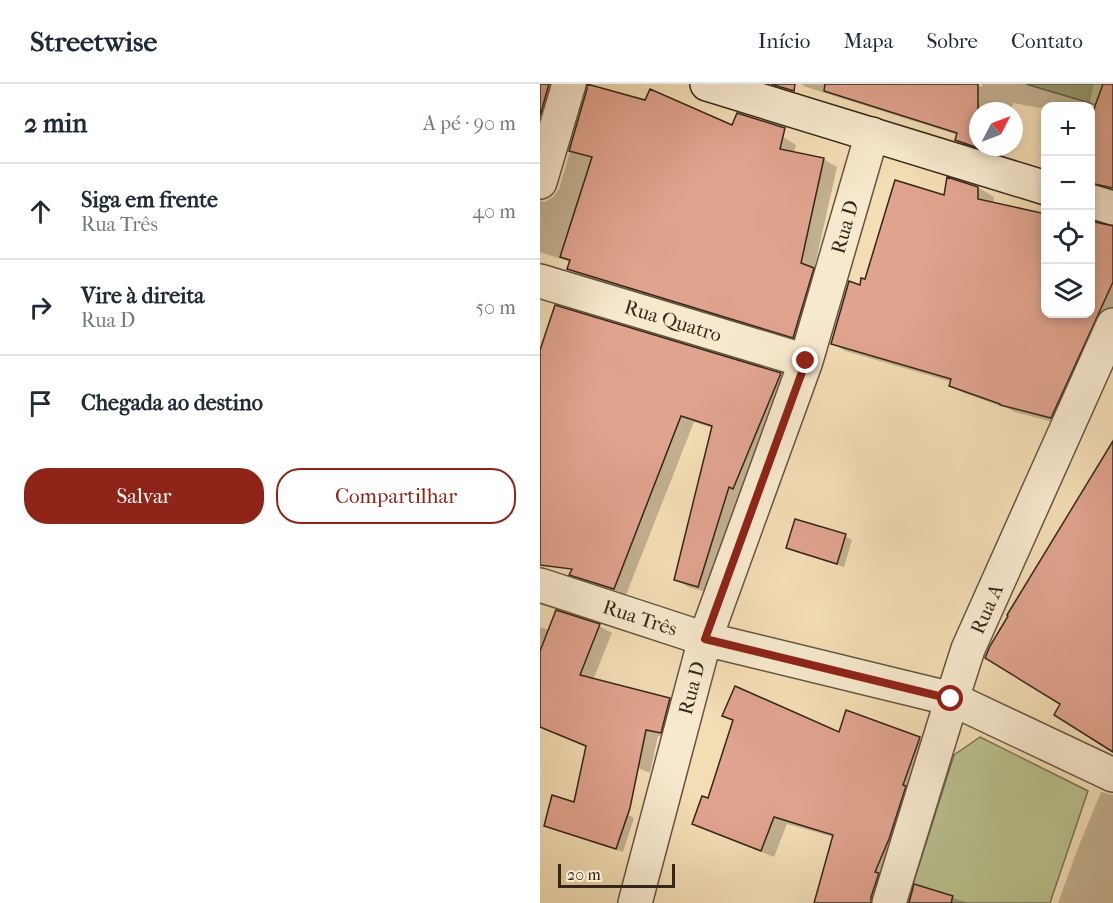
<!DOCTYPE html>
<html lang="pt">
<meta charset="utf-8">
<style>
body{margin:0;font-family:"IM FELL French Canon",serif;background:#f2f2f3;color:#1f2937}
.controls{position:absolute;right:18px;top:18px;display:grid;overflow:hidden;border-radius:12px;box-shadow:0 3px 9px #0003}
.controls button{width:54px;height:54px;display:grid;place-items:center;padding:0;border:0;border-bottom:2px solid #e0e1e3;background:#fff;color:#1f2937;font:30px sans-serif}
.compass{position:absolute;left:429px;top:18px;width:54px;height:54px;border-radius:50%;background:#fff;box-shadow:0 3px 9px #0003;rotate:48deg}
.scale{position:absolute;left:18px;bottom:15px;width:117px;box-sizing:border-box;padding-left:6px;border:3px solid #34261a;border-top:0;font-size:16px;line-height:21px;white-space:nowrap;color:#34261a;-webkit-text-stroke:4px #f7e9ce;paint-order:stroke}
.stop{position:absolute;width:18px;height:18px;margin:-14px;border:4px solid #8f2418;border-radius:50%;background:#fff}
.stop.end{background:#8f2418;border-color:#fff;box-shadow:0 2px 6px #0008}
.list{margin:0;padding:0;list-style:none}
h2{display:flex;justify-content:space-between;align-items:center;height:78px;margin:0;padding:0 24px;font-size:26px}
h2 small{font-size:20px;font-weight:400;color:#747a83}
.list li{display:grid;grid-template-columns:39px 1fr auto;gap:18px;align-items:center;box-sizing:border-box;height:96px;padding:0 24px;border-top:2px solid #e0e1e3}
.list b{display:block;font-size:22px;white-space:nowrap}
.list p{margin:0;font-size:20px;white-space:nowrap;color:#747a83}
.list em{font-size:20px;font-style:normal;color:#747a83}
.actions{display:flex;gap:12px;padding:18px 24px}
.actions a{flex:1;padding:14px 0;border:2px solid #8f2418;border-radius:24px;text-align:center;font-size:21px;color:#8f2418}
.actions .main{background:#8f2418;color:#fff}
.icon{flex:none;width:33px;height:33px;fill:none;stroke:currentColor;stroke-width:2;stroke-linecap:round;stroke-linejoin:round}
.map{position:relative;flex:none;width:573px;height:819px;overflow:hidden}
header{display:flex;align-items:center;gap:36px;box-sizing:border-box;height:84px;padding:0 30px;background:#fff;border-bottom:2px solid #e0e1e3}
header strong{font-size:28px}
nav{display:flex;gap:33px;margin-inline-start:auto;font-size:21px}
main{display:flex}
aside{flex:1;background:#fff}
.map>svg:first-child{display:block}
.green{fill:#b9c18e;stroke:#767454;stroke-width:1.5}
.shadow{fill:#0003}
.building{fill:#e0a38e;stroke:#34261a;stroke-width:1.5}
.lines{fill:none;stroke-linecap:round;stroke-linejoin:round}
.street-casing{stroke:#645440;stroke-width:36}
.secondary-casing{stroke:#34261a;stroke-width:36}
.street{stroke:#f7e9ce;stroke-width:33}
.secondary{stroke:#f7e9ce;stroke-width:33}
.route{stroke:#8f2418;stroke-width:8}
.labels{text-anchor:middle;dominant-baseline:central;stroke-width:4.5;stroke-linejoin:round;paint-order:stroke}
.street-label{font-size:20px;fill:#34261a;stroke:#f7e9ce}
</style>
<header>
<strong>Streetwise</strong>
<nav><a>Início</a><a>Mapa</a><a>Sobre</a><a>Contato</a></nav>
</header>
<main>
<aside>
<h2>2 min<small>A pé · 90 m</small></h2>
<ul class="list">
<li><svg class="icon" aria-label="ahead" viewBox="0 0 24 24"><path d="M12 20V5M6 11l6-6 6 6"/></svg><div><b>Siga em frente</b><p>Rua Três</p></div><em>40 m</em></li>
<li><svg class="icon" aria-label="right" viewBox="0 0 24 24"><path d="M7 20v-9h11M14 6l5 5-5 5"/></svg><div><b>Vire à direita</b><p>Rua D</p></div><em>50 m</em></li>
<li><svg class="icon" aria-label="arrive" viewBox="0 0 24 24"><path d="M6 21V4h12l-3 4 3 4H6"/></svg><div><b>Chegada ao destino</b></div></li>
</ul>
<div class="actions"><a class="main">Salvar</a><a>Compartilhar</a></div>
</aside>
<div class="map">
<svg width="573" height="819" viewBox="0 0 573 819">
<rect width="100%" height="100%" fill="#f3ddb4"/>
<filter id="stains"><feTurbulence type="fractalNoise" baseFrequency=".00333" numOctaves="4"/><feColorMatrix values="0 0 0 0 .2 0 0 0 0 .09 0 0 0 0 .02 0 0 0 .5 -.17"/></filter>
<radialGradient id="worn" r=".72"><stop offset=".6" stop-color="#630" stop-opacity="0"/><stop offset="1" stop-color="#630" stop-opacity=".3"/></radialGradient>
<path class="green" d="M486 0H573V26Z
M440 653 548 707 510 819H367L414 671Z"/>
<path class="shadow" d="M0 0H26L0 85Z
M261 0H430L442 3 443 0H554L549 22H506V25L473 19 471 27H438V63H464L462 73 429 63 417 56 418 51 266 3Z
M48 6 193 43 243 53 256 61 254 69 283 75 297 83 274 186 287 193 267 260 42 193 28 185 30 178 0 168V117L5 118 13 113 19 105Z
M408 95 441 105 454 113 453 120 506 230H550L573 144V233L524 341 475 328 469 325 424 309 411 302 412 298 305 267 292 259 321 203 405 113Z
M0 271 240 290 253 298 170 509 148 503 136 495 173 344 154 338 86 511 44 497 31 490 35 480 0 471Z
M305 452 312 456 304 483 255 468 248 464Z
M17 528 59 542 72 549 53 596 129 615 142 623 133 655 118 652 110 689 0 644V543L10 546Z
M184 631 300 650 379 654 392 661 344 819H275L294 753 247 740 234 773 166 746 154 739 169 716 194 637Z
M561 708 573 711V819H518L536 769Z
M35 720 87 730 94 734 83 768 12 745 5 741Z
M375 802 429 819H370Z"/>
<path class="building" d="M0 0H9L0 32Z
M47 0 105 16 110 5 192 41 197 29 245 44 240 65 284 74 261 179 274 184 253 254 27 185 30 176 20 173 52 73 29 67 47 5Z
M231 0H255L254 7Z
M285 0H438V64L415 56 417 49 284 7Z
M563 0H573V104L550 99V36Z
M407 93 438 103V115L506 130V230H550V137L573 142V198L511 334 460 321V320L409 302 411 295 291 260 309 197 320 201 321 194 325 195 355 96 404 111Z
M15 221 241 289 193 405 189 403 158 503 134 496 172 342 141 332 74 505 29 491 32 485 0 481V266Z
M573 357V668L514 631 520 620 445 574 450 562 468 532 467 531Z
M255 435 306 450 297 480 246 464Z
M16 526 60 540 40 591 130 614 121 649 106 646 90 724 76 765 4 742 12 711 34 718 46 662 0 643V567Z
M195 602 299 648 306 626 380 653 363 701 366 702 349 755 335 788 339 789 331 813V819H274L293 751 234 733 221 767 152 740 162 712 168 714 193 636 182 632Z
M374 800 413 812 411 819H369Z"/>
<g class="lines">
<defs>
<path id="street" d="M0 98 29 0
M0 197 266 277
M0 501 165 555 412 615 573 691
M95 819 165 555 266 277 332 50
M349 819 412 615 428 565 573 241"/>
<path id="secondary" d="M167 0 506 104
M550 117 573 124"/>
</defs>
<use href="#street" class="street-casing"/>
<use href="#secondary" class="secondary-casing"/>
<use href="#street" class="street"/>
<use href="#secondary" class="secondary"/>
</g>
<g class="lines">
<path class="route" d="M266 277 165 555 411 615"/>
</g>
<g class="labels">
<g class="street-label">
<text transform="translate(305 143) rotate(-74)">Rua D</text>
<text transform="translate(133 237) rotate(17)">Rua Quatro</text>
<text transform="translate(447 525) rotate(-66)">Rua A</text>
<text transform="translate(100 534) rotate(18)">Rua Três</text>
<text transform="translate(152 604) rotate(-75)">Rua D</text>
</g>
</g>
<rect width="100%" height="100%" filter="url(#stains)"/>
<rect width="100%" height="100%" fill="url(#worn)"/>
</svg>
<div class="controls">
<button>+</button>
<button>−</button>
<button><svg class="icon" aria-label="locate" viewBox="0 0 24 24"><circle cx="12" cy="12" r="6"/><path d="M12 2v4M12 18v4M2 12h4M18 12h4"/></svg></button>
<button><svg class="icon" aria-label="layers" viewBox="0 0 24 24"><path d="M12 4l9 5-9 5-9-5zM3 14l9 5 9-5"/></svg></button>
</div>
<svg class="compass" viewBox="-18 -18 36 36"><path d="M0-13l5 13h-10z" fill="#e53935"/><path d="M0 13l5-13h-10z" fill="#747a83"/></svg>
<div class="scale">20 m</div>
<div class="stop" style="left:411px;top:615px"></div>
<div class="stop end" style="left:266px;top:277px"></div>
</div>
</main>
